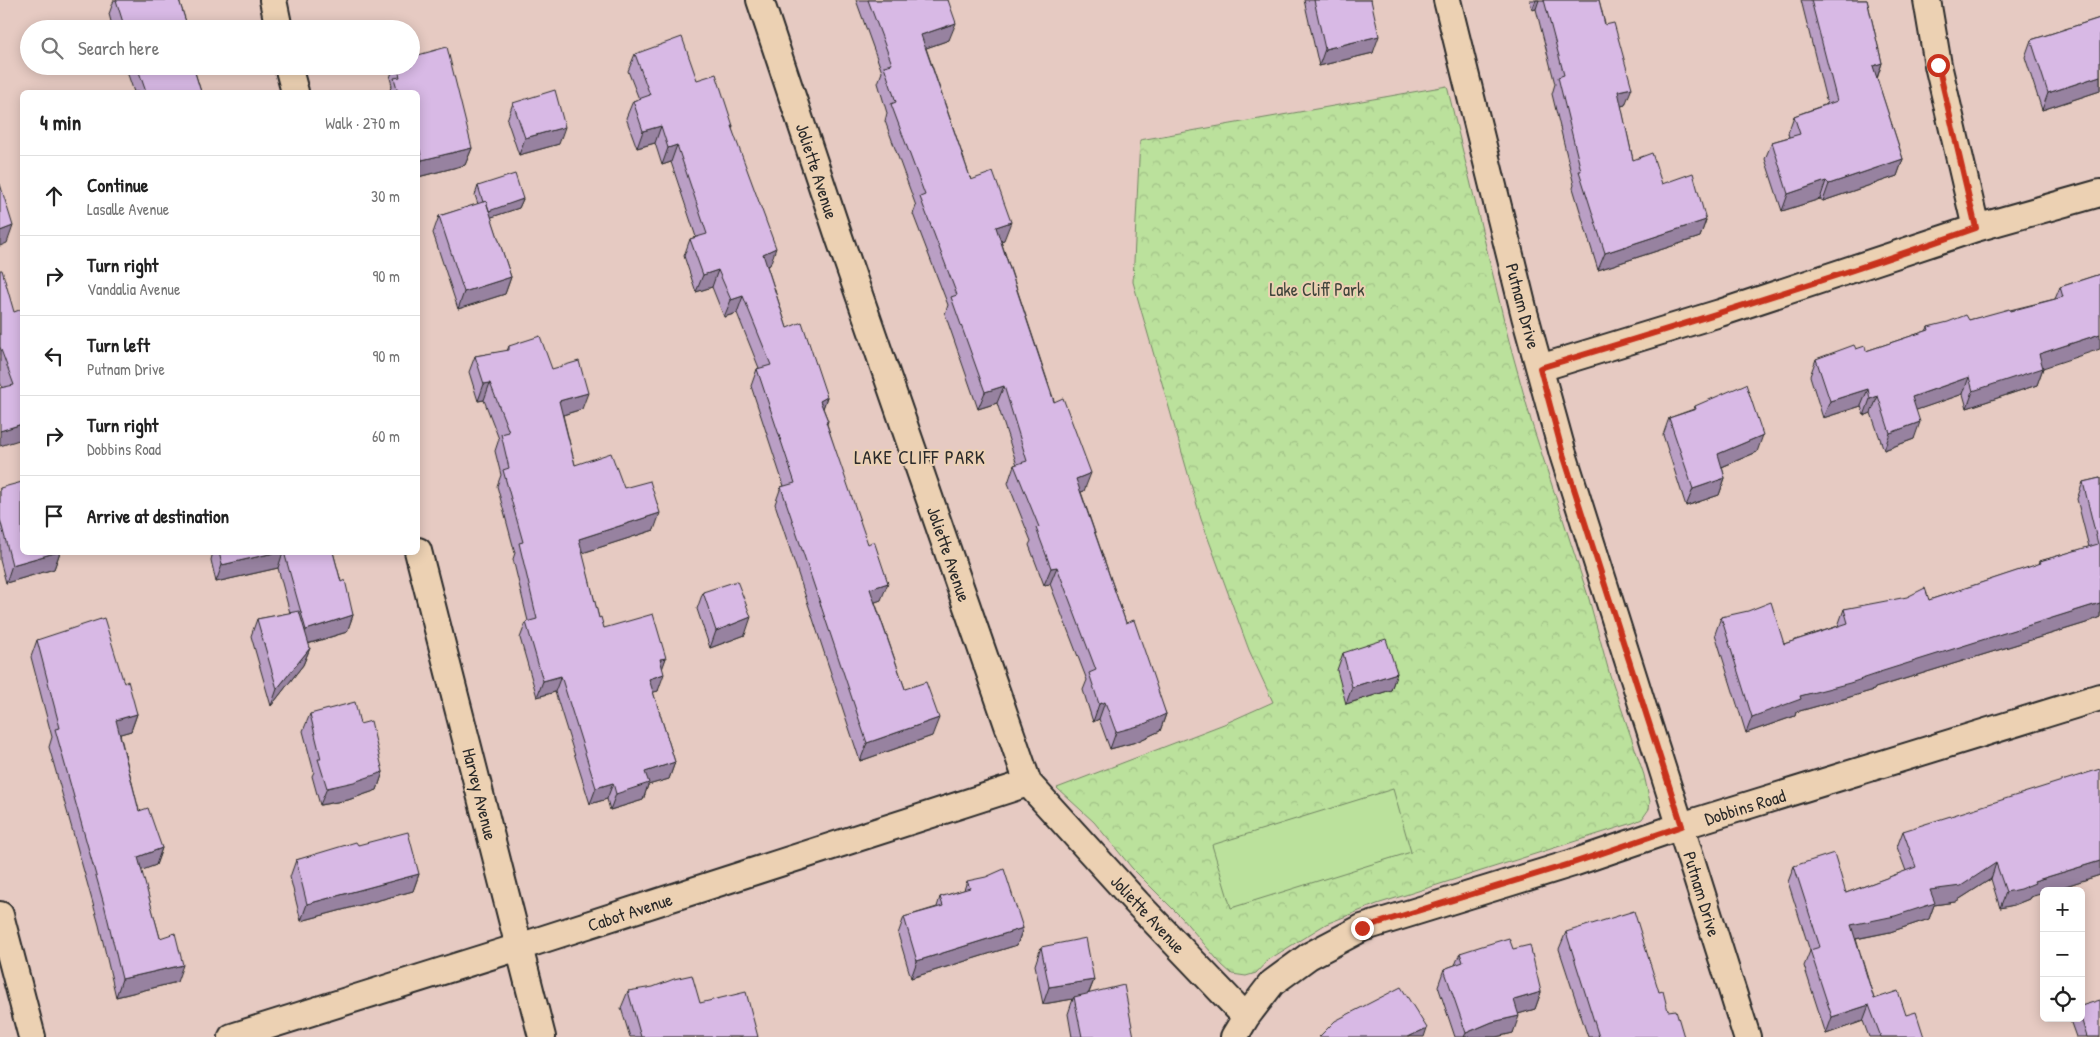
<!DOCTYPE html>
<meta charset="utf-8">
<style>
body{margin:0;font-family:"Patrick Hand",sans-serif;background:#f6f6f6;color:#222}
.controls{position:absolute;right:15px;bottom:15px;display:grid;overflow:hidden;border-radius:8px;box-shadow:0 2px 12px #0003}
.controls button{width:45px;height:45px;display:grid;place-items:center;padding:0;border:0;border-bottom:1px solid #e0e0e0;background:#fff;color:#222;font:25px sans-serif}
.stop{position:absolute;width:15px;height:15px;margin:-11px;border:4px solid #c8321e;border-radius:50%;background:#fff}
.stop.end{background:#c8321e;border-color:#fff;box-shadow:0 1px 5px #0008}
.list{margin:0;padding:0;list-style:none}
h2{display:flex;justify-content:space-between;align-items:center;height:65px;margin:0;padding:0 20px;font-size:21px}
h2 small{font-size:16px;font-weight:400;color:#767676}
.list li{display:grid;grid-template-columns:32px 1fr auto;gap:15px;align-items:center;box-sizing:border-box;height:80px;padding:0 20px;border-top:1px solid #e0e0e0}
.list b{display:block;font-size:19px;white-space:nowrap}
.list p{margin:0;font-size:16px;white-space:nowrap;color:#767676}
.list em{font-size:16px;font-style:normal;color:#767676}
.icon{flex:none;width:28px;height:28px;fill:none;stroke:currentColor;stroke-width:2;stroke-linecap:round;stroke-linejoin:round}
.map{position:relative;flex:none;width:2100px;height:1037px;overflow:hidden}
.search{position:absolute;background:#fff;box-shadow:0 2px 12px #0003;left:20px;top:20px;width:400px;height:55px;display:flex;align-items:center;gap:12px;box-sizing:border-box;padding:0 18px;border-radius:28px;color:#767676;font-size:19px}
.panel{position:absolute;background:#fff;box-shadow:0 2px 12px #0003;left:20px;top:90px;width:400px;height:465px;border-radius:8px}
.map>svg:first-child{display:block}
.park{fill:url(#park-crowns);stroke:#738664}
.garden{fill:#bbe19c;stroke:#738664}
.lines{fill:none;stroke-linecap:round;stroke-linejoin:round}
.street-casing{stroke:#2b2b2b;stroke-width:30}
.street{stroke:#ecd1b3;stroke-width:26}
.wall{fill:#ba9fc5;stroke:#2b2b2b}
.shaded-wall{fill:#9782a0;stroke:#2b2b2b}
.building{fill:#d8b9e5;stroke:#2b2b2b}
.route{stroke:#c8321e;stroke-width:6}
.labels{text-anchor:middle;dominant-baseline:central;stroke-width:4;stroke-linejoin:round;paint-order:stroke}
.street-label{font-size:18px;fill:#2b2b2b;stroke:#ecd1b3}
.park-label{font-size:18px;fill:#41463c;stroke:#ecd1b3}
.neighbourhood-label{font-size:19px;letter-spacing:1px;fill:#2b2b2b;stroke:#ecd1b3}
</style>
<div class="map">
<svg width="2100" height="1037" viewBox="0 0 2100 1037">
<defs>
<pattern id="park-crowns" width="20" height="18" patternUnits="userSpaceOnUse" patternTransform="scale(1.25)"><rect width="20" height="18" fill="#bbe19c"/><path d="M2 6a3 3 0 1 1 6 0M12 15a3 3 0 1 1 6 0" fill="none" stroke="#a1c187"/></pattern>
</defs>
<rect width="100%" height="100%" fill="#e6cac2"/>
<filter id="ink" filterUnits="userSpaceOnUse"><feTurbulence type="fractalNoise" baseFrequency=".02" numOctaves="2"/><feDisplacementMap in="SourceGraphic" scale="10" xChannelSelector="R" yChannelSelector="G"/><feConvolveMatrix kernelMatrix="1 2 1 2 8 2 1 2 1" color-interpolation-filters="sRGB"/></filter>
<g filter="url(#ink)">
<path class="park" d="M1447 86 1509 341 1532 424 1589 599 1609 672 1644 775 1650 802 1649 809 1642 819 1633 823 1377 904 1326 924 1268 960 1256 973 1246 976 1232 974 1222 965 1182 918 1132 868 1094 822 1057 788 1224 724 1273 702 1249 650 1201 519 1133 282 1140 140Z"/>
<path class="garden" d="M1393 789 1411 852 1231 908 1212 845Z"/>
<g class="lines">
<defs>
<path id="street" d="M273 0 279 29
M760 0 838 234 1028 783 1137 903 1246 1017 1234 1037
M1447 0 1525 316 1563 454 1747 1037
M1927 0 1938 65 1976 228
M288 66 295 92
M1540 368 1720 313 1976 228 2100 193
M418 551 542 1037
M0 915 32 1037
M1246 1017 1272 983 1309 956 1362 928 1573 863 1681 826 2100 697
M232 1037 519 947 1028 783"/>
</defs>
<use href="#street" class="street-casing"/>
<use href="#street" class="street"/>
</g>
<path class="wall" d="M114 0H179L186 22 183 29H113L109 14Z
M856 0H948L949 40 926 48 971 180 1004 240 1001 241 1084 491 1081 492 1126 623 1166 714 1160 731 1136 742 1110 749 1099 719 1093 722 1083 690 1087 680 1050 584 1044 585 1029 545 1031 541 1008 483 1014 465H1017L997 403 978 409 945 314 948 305 913 214 916 206 885 121 887 113 878 83 882 72Z
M1304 0H1371L1373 53 1319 66Z
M1530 0H1599L1625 105 1621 106 1633 160 1706 220 1700 237 1598 270 1573 188 1574 185 1552 94 1555 84 1536 9 1532 10Z
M1801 0H1867L1882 63 1877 79 1903 159 1897 176 1823 201 1820 199 1782 211 1765 159 1772 142 1789 137 1788 133 1794 116 1827 104Z
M2100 18V91L2042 110 2025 57 2031 40Z
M635 54 697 80 733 126 732 129 770 265 767 266 787 328 827 397 823 408 828 421 827 424 881 600 875 602 905 689 932 736 860 761 775 504 781 487 784 486 751 386 757 369 759 368 737 313 724 317 712 287 696 292 684 256 690 239 696 237 671 162 662 165 655 143 637 148 626 118 633 101 639 99 628 71Z
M125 66H193L201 92H134Z
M394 66H411L472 148 465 165 418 177V92H389L392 85 390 78Z
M513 103 559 144 519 155 507 120Z
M478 186 523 199 519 208 491 217 511 277 505 294 458 309 433 233 439 216 478 204 475 195Z
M0 270 22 439 0 382Z
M2100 274 2043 368 2037 385 1967 408 1963 394 1916 410 1914 439 1884 450 1871 413 1864 416 1861 406 1823 418 1810 376 1816 359 1856 349 1866 351 1926 331 1928 327 1969 320 2055 299 2060 287Z
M509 346 552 369 582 409 563 415 575 465 624 488 654 530 582 553 599 618 604 628 666 658 662 668 658 691 653 692 675 762 669 779 648 785 643 800 610 810 607 799 590 804 555 692 537 697 520 638 526 622 528 621 513 559 515 553 497 486 501 475 495 451 499 439 484 400 478 401 469 372 475 356 507 351Z
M1695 406 1757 452 1722 467 1725 478 1719 495 1686 506 1663 435 1669 418 1694 409Z
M2100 478V617L2086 623 1875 688 1874 690 1843 699 1796 712 1795 716 1746 733 1715 634 1721 617 1784 644 1838 626 1844 609 1929 600 2039 564 2040 561 2089 547 2077 499 2083 482Z
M0 488 22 552H60L54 569 6 583 0 560Z
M213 552H333L341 582 353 615 347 632 308 644 310 648 303 665 271 706 251 636 257 619 290 613 278 568 216 582 211 560Z
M703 592 745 635 710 648 697 609Z
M37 640 124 683 137 714 131 731 120 734 139 811 162 848 156 865 141 870 160 938 177 982 116 997 99 925 49 747 52 737 31 657Z
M1343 653 1397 673 1391 690 1346 704 1337 670Z
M310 714 360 724 383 772 377 790 348 800 320 805 312 776 314 772 303 731Z
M1903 831 2100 875 2050 891H2044L2030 897 2029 899 2014 905 2000 908 1991 879 1955 902 1934 905 1929 919 1890 932 1856 939 1874 999 1906 1015 1924 1037H1869L1863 1021 1826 1034 1804 966 1810 951 1788 882 1794 866 1846 893 1906 871 1897 847Z
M358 845 419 874 413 891 301 921 290 877 296 860Z
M967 881 1023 928 1017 945 911 978 898 934 904 917 937 907 940 897 964 890Z
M1566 932 1659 992 1668 1011 1684 1037H1588L1559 949Z
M1041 947 1094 980 1089 993 1134 1037H1072L1068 1014 1073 999 1043 1004 1035 965Z
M1513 949 1541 992 1535 1009 1518 1014 1513 1033 1496 1037H1455L1438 986 1444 969 1455 965 1460 953Z
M628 991 700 1003 758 1037H630L621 1008Z
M2073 1018H2081L2100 1037H2076L2071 1023Z"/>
<path class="shaded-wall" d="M1536 0H1539L1536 9 1532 10Z
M186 22 183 29H178L180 24Z
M956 23 949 40 915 52 921 35Z
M1379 36 1373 53 1319 66 1325 49Z
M1882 63 1876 81 1873 66Z
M2100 76V91L2042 110 2048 93Z
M1632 88 1625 105 1611 109 1618 91Z
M661 126 655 143 637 148 643 131Z
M565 127 559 144 519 155 525 138Z
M677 145 671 162 662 165 668 148Z
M472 148 465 165 418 177V174L422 160Z
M1903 159 1897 176 1823 201 1829 184Z
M1826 181 1820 199 1782 211 1788 194Z
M523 199 519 208 483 220 486 211Z
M1706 220 1700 237 1598 270 1605 253Z
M1011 222 1004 240 990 244 996 227Z
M13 226 7 243 0 246V231Z
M776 248 770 265 757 271 763 254Z
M718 270 712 287 696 292 703 275Z
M511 277 505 294 458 309 464 292Z
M743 296 737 313 724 317 731 300Z
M2100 334V349L2043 368 2037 385 1967 408 1973 391 2039 354Z
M1969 377 1963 394 1905 414 1912 397Z
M490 383 484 400 478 401 484 384Z
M1004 386 997 403 978 409 985 392Z
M1868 389 1861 406 1823 418 1830 401Z
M588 393 582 409 553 418 559 401Z
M1878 396 1871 413 1864 416 1870 399Z
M827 397 821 414 820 401Z
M1920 422 1914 439 1884 450 1890 433Z
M22 424V439L0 446V431Z
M1763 435 1757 452 1712 471 1718 454Z
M1091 473 1084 491 1070 496 1076 479Z
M1725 478 1719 495 1686 506 1693 489Z
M660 513 654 530 573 556 579 539Z
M58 552H60L54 569 6 583 12 565Z
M278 552H283L278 568 216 582 222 565Z
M1057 567 1050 584 1044 585 1051 568Z
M888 583 881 600 864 606 870 589Z
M2100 603V617L2086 623 1875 688 1874 690 1843 699 1796 712 1795 716 1746 733 1752 717 1800 696Z
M353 615 347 632 300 646 306 630Z
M751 617 745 635 710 648 716 631Z
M310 648 303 665 271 706 277 689Z
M666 658 660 675V659Z
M1397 673 1391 690 1346 704 1352 687Z
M664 674 658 691 643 695 649 679Z
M561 676 555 692 537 697 543 681Z
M1105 702 1099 719 1093 722 1099 704Z
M137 714 131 731 110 737 116 720Z
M1166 714 1160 731 1136 742 1110 749 1116 732Z
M939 718 932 736 860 761 867 743Z
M675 762 669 779 648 785 643 800 610 810 616 794 645 772Z
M383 772 377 790 348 800 320 805 327 788Z
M613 783 607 799 590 804 596 788Z
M162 848 156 865 132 874 138 857Z
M2100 861V875L2050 891H2044V893L2030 897 2029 899 2014 905 2000 908 2006 892 2034 881Z
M1996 863 1991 879 1955 902 1934 905 1929 919 1890 932 1845 941 1851 925 1930 890Z
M419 874 413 891 301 921 307 904Z
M1023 928 1017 945 911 978 917 961Z
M183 965 177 982 116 997 122 979Z
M1094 980 1087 997H1074L1073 999 1043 1004 1049 987Z
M1541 992 1535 1009 1508 1017 1514 1000Z
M1869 1005 1863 1021 1826 1034 1832 1017Z
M1519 1016 1513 1033 1496 1037H1464L1466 1033 1492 1022Z
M1427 1028 1424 1037H1408Z"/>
<path class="building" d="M116 0H179L186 22 180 24 181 29H125Z
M868 0H948L956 23 921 35 971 180 993 172 1011 222 996 227 1054 402 1063 398 1091 473 1076 479 1126 623 1134 620 1166 714 1142 725 1116 732 1105 702 1099 704 1089 673 1096 670 1057 567 1051 568 1036 528 1039 527 1014 465 1027 461 1004 386 985 392 951 297 957 295 920 197 925 195 891 104 896 102 884 66 892 64Z
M1314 0H1371L1379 36 1325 49Z
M1544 0H1599L1605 25 1614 23 1632 88 1618 91 1633 160 1652 153 1662 184 1693 173 1706 220 1605 253 1579 171H1581L1558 77 1564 75Z
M1811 0H1867L1882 63 1873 66 1903 159 1829 184 1826 181 1788 194 1772 142 1800 134 1794 116 1837 101Z
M2100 18V76L2048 93 2031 40Z
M682 37 697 80 716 74 733 126H731L776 248 763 254 787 328 802 322 827 397 820 401 828 421 826 422 868 544 874 541 888 583 870 589 905 689 926 682 939 718 867 743 781 487 795 483 757 369 771 365 743 296 731 300 718 270 703 275 690 239 707 234 677 145 668 148 661 126 643 131 633 101 650 95 635 54Z
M447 47 472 148 422 160 418 142V92H398L394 78 400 77 397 66H411V57Z
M137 66H193L201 92H146Z
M555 90 565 127 525 138 513 103Z
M515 174 523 199 489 211 486 201 483 202 478 186Z
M0 184 13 226 0 231Z
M486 201 511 277 464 292 439 216Z
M0 270H2L14 312 22 309V424L0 431V388L14 385 0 347Z
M2100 274V334L2039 354 2043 368 1973 391 1969 377 1912 397 1920 422 1890 433 1878 396 1870 399 1868 389 1830 401 1816 359 1854 345 1856 349 1865 346 1866 351 1929 330 1928 327 1948 322 1966 315 1969 320 2009 309 2010 311 2063 297 2060 287Z
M540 336 552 369 579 361 588 393 559 401 575 465 611 453 624 488 650 481 660 513 579 539 599 618 601 617 604 628 653 614 666 658 660 659 664 674 649 679 675 762 645 772 649 783 616 794 613 783 596 788 561 676 543 681 526 622 537 619 519 543 523 542 503 470 509 468 501 434 509 432 490 383 484 384 475 356 509 350V346Z
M1746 384 1763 435 1718 454 1725 478 1693 489 1669 418 1696 409 1695 406Z
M2100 478V603L1880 672V673L1850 683 1800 696 1801 699 1752 717 1721 617 1748 611 1771 602 1784 644 1848 623 1844 609 1907 597 1925 588 1929 600 2041 563 2040 561 2098 544 2083 482Z
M22 482V552H58L12 565 0 519V488Z
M219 552H278L222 565Z
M284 552H333L341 582 345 580 353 615 306 630Z
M737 581 751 617 716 631 703 592Z
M299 611 310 648 277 689 257 619Z
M104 618 124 683 128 681 137 714 116 720 139 811 148 808 162 848 138 857 160 938 175 933 183 965 122 979 105 908 55 729 60 728 37 640Z
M1386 639 1397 673 1352 687 1343 653Z
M355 702 360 724 371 721 383 772 354 782 327 788 318 759H321L310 714Z
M2100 769V861L2034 881 2035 883 2020 889 2006 892 1996 863 1961 886 1930 890 1935 903 1895 916 1851 925 1874 999 1898 991 1906 1015 1916 1012 1924 1037H1881L1869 1005 1832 1017 1810 950 1820 947 1794 866 1834 853 1846 893 1916 867 1903 831Z
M408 832 419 874 307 904 296 860 356 842 358 845Z
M1004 869 1023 928 917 961 904 917 943 906 940 897 970 888 967 881 986 877Z
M1634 911 1659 992 1663 991 1668 1011 1676 1010 1684 1037H1599L1566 932Z
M1086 938 1094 980 1049 987 1041 947Z
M1509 938 1513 949 1530 945 1541 992 1514 1000 1519 1016 1492 1022 1466 1033 1444 969 1463 962 1460 953 1482 946Z
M692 975 700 1003 746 992 758 1037H641L628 991 653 987 674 979Z
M1124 985 1134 1037H1082L1074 997Z
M1401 987 1427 1028 1408 1037H1319L1335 1021Z
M2100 1000V1037H2087L2081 1018V1006Z"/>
</g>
<g class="lines" filter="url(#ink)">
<path class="route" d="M1362 928 1573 863 1682 826 1563 454 1540 368C1686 324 1832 279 1976 228L1938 65"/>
</g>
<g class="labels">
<g class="street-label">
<text transform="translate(817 171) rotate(72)">Joliette Avenue</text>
<text transform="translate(1523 306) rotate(75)">Putnam Drive</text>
<text transform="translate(949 554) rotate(71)">Joliette Avenue</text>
<text transform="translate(480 794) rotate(76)">Harvey Avenue</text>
<text transform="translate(1745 807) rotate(-17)">Dobbins Road</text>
<text transform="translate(1702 894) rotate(73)">Putnam Drive</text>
<text transform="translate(630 912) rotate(-18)">Cabot Avenue</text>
<text transform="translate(1148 914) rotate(47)">Joliette Avenue</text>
</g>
<g class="park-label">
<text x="1317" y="289">Lake Cliff Park</text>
</g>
<g class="neighbourhood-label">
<text x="920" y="457">LAKE CLIFF PARK</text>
</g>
</g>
</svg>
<div class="controls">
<button>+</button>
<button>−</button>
<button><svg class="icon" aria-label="locate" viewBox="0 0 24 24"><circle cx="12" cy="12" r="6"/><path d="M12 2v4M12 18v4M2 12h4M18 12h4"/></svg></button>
</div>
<div class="stop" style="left:1938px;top:65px"></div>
<div class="stop end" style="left:1362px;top:928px"></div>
<div class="search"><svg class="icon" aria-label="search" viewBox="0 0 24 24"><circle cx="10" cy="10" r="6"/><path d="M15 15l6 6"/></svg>Search here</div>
<section class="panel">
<h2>4 min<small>Walk · 270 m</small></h2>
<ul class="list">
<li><svg class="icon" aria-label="ahead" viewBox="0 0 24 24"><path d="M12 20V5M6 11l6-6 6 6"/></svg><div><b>Continue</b><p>Lasalle Avenue</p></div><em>30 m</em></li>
<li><svg class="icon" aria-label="right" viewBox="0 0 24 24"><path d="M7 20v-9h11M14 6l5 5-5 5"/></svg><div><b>Turn right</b><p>Vandalia Avenue</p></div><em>90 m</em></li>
<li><svg class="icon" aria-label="left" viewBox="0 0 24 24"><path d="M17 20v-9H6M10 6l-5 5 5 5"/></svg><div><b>Turn left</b><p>Putnam Drive</p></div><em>90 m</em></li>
<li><svg class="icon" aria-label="right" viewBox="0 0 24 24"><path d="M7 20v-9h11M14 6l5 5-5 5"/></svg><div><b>Turn right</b><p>Dobbins Road</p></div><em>60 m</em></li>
<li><svg class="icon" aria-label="arrive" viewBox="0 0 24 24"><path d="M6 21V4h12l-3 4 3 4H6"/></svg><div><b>Arrive at destination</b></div></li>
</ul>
</section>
</div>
